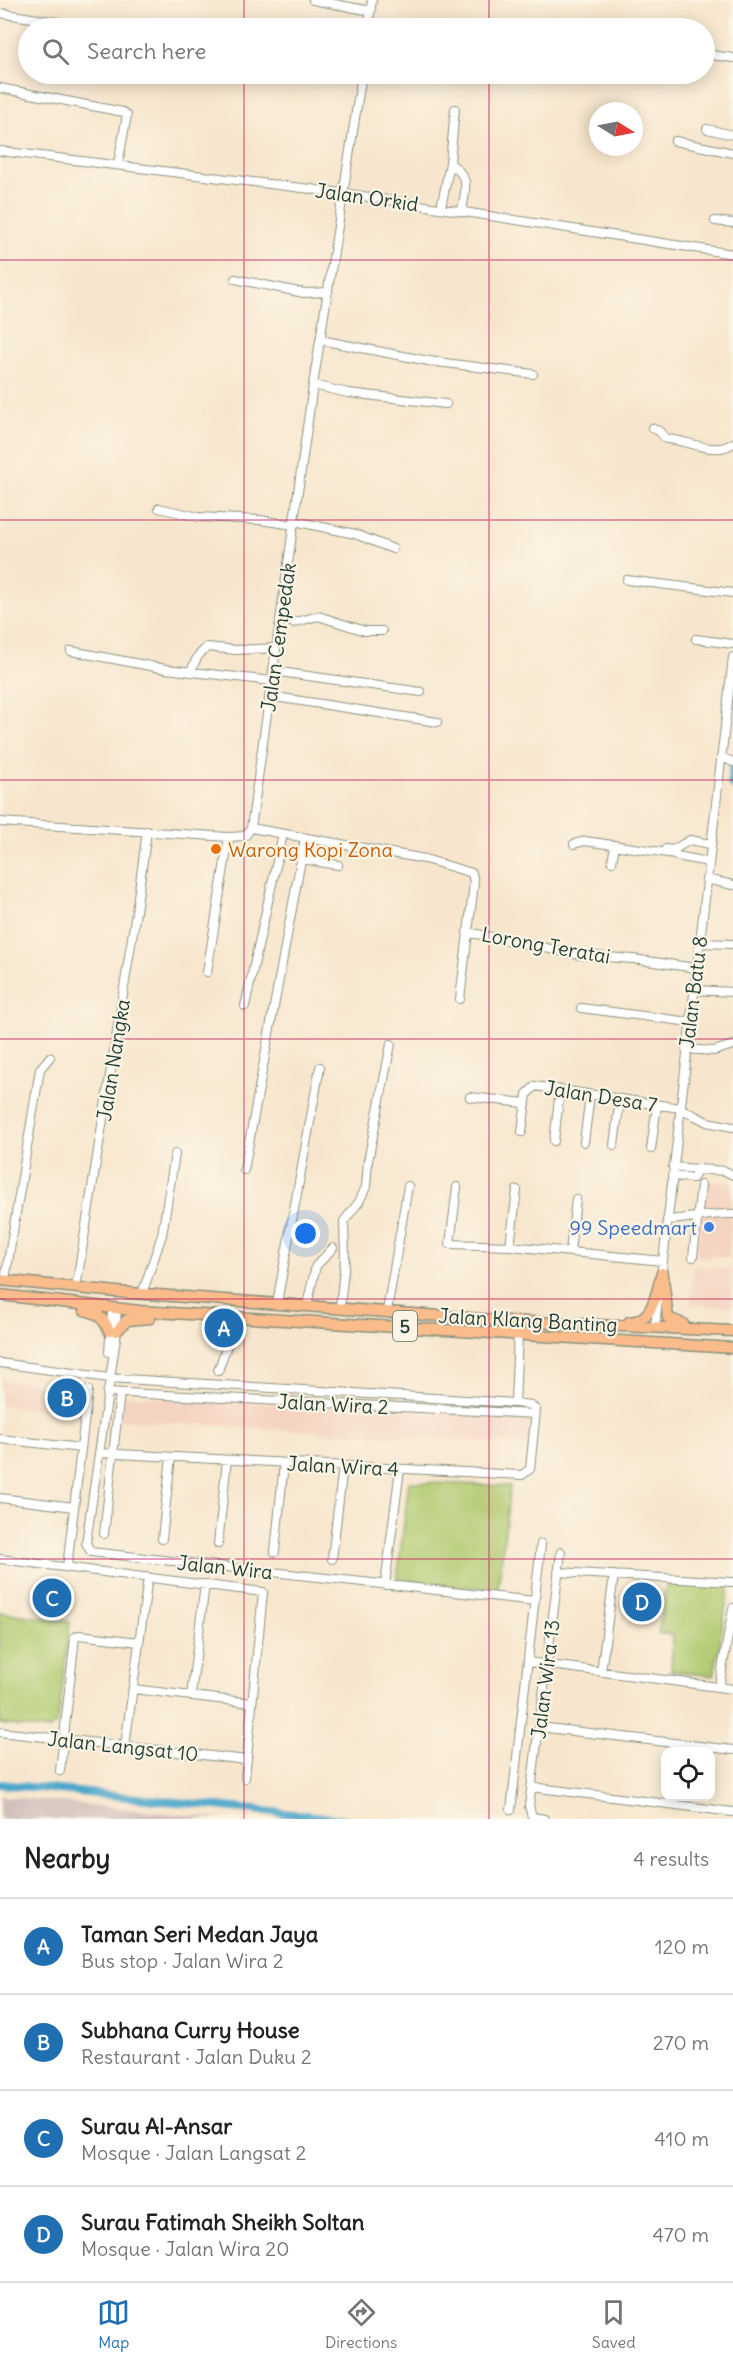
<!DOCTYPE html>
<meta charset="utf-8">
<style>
body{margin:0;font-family:Delius,sans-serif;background:#f6f6f6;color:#202124}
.controls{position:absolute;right:18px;bottom:18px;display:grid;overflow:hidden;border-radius:12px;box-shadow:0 3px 15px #0003}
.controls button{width:54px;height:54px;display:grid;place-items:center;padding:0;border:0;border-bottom:2px solid #e0e0e0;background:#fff;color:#202124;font:30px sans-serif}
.compass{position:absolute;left:589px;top:102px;width:54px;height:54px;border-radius:50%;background:#fff;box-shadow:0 3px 15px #0003;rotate:100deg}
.you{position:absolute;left:306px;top:1234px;width:21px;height:21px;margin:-15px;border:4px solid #fff;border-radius:50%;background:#1a73e8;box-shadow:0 0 0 9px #1a73e833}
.badge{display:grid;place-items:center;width:39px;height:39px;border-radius:50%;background:#1f6fb2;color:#fff;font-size:20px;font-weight:700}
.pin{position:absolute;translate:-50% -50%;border:3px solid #fff;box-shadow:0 2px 6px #0006}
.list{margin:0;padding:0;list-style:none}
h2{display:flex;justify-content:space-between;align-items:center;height:78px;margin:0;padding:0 24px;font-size:26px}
h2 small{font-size:20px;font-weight:400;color:#757577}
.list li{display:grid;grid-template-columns:39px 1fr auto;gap:18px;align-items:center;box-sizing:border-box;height:96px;padding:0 24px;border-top:2px solid #e0e0e0}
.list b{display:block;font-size:22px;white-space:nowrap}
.list p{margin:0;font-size:20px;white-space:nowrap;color:#757577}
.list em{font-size:20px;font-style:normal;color:#757577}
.icon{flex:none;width:33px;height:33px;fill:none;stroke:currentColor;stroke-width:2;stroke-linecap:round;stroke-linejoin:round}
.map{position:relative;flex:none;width:733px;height:1819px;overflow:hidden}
.search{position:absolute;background:#fff;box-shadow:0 3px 15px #0003;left:18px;right:18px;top:18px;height:66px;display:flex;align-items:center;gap:15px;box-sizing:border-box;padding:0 21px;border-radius:33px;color:#757577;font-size:22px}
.sheet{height:462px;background:#fff}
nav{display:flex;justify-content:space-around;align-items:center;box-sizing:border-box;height:84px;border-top:2px solid #e0e0e0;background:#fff;font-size:16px;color:#757577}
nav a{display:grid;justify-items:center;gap:3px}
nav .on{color:#1f6fb2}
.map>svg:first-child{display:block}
.built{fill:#f5d3c1}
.industrial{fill:#d1c0bc}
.green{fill:#b1cb71;stroke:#688452;stroke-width:1.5}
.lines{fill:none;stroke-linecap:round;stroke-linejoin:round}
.canal{stroke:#4da7cb;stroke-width:8}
.minor-casing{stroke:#8b9280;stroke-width:10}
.highway-casing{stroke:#8b9280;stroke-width:13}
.minor{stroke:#fff;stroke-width:8}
.highway{stroke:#fabc8b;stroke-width:10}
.grid{fill:none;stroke:#c2185b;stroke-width:1.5;stroke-opacity:0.55}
.food-dot{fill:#e8710a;stroke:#fcf5e5;stroke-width:2}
.shop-dot{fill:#3f7fe0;stroke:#fcf5e5;stroke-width:2}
.labels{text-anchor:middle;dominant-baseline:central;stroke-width:4.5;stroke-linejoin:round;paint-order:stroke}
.shield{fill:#fcf5e5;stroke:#617469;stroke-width:1.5}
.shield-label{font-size:18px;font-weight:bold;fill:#1f3d34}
.street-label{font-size:20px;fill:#1f3d34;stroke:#fcf5e5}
.food-label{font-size:20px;fill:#c56008;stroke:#fcf5e5;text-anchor:start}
.shop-label{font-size:20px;fill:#366cbe;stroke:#fcf5e5;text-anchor:end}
</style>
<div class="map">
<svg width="733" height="1819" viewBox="0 0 733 1819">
<rect width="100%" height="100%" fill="#fcf5e5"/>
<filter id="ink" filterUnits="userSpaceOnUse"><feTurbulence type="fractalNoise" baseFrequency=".0167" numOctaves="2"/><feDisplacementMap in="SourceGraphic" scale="12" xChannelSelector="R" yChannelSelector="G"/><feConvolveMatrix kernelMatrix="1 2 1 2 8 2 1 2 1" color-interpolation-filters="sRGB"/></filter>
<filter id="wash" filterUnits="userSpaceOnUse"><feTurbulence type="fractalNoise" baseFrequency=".008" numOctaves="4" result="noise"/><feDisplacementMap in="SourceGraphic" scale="24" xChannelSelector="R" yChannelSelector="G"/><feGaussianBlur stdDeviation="1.35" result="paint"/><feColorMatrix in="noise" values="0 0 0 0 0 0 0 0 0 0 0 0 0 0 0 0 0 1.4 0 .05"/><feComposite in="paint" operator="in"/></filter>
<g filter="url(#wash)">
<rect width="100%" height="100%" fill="#f7e6cd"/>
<path class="built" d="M704 1181 733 1183 729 1258 697 1256Z
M694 1267 733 1269V1307L690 1304Z
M0 1379 86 1391 82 1415 0 1405Z
M123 1396 532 1417 529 1444 120 1420Z"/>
<path class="industrial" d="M0 1796 226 1819H0Z"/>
<path class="green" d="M409 1482 510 1486 498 1590 397 1580Z
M666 1585 729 1587 714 1676 671 1671 673 1635 658 1633Z
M0 1612 70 1622 58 1722 48 1730 0 1724Z"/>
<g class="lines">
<path class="canal" d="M733 765 731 784 733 786
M0 1784 343 1819"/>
</g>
</g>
<g filter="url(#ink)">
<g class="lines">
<defs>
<path id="minor" d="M313 0 371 11
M0 13 95 28
M368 28 372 0
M704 54 733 58
M0 88 123 112 127 115 118 164
M707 129 733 135
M675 141 733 153
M0 151 343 193 733 254
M450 163C472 180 465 187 462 212
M441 208 450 163 455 109
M715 221 733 223
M235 279 304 293 328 292
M320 340 429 361 533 374
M313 385 348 393 446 404
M652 428 659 431 666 439C686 439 715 457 733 443
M159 508 198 517 260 520 294 525
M294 521 355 534 393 549
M627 580 733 593
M281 617 293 623 318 616 365 631H382
M696 639 733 644
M71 651 166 669 272 681
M273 671 421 692
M190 672 198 656 207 647 236 650 276 648
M269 696 437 722
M721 757 733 762
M0 822 229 837 245 836 251 828 313 385 362 74
M251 828 425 859 472 873 474 883 460 999
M574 844 585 841 675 854
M666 849 673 850 690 840 710 844
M674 851 677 856 708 862
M302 859 338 865
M612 862 615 845
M706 879 733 885
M467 932 580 955 633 959 696 968
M698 943 733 944
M207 972 229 837
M693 990 733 992
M245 1006 283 834
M581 1008 690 1022
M686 1049 714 1051 733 1045
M470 1097 525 1103
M522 1132 527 1094 535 1086 680 1108 707 1122 733 1127
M554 1141 560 1090
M584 1142 590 1095
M614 1145 620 1099
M651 1149 657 1105
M673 1167 725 1171 733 1175
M244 1170 305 838
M672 1176 693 1178 698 1169
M457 1187 450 1244 510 1246 663 1261
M667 1220C690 1219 710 1213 733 1214
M510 1246 517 1190
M570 1251 576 1199
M693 1257 701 1185
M661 1278 733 657
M5 1280 40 1069 50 1057
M76 1288 135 919 147 831
M142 1294 162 1235 175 1154
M277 1303 320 1067
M307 1305 316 1266 333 1248
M340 1307 345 1260 344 1221 359 1202 366 1187 368 1161 391 1044
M116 1308 117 1331 86 1543 91 1552 535 1601
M387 1311 408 1186
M655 1327 658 1299
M109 1352 112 1312 116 1308
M0 1363 109 1378 515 1403 531 1405 536 1410 530 1469 522 1475 99 1453
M218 1371 231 1334 241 1317
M107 1392 535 1414
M515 1403 518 1334
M0 1439 81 1448
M0 1498 74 1507
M104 1534 120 1393
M162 1539 171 1457
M218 1544 227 1460
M275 1552 284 1463
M0 1559 263 1592 245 1778
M332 1559 343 1466
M67 1567 88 1390
M558 1572 733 1582
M385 1585 400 1469
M528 1662 733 1689
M601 1672 614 1575
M719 1687 733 1608
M133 1689 252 1703
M191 1696 205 1584
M539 1727 733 1750
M0 1732 247 1760
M125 1746 148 1577
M60 1771 75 1637 79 1635 139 1642
M531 1787 733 1812
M511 1810 541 1544
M545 1819 532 1817 529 1806 561 1552"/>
<path id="highway" d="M663 1279 668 1318 683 1324
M0 1280 117 1292 508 1321 733 1331
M0 1295 140 1311 733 1348
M84 1310C98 1313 103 1317 109 1331
M629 1322C654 1321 656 1293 662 1273
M117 1331 127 1320 150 1318"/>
</defs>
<use href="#minor" class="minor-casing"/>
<use href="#highway" class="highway-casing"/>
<use href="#minor" class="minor"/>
<use href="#highway" class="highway"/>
</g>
</g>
<path class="grid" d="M244 0V28M489 0V28M244 74V1819M489 74V1819M0 260H733M0 520H733M0 780H733M0 1039H733M0 1299H733M0 1559H733"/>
<circle class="food-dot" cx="216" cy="849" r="6"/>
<circle class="shop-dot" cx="709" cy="1227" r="6"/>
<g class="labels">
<rect class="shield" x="393" y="1311" width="24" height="30" rx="4.5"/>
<g class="shield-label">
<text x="405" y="1326">5</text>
</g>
<g class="street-label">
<text transform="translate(367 197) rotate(8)">Jalan Orkid</text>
<text transform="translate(278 637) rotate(-82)">Jalan Cempedak</text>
<text transform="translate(546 945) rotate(10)">Lorong Teratai</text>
<text transform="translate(693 992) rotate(-83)">Jalan Batu 8</text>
<text transform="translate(113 1060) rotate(-81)">Jalan Nangka</text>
<text transform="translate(601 1096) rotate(9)">Jalan Desa 7</text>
<text transform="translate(528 1320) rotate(3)">Jalan Klang Banting</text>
<text transform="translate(333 1404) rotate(3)">Jalan Wira 2</text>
<text transform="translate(343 1466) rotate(3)">Jalan Wira 4</text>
<text transform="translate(225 1567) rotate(6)">Jalan Wira</text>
<text transform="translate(545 1679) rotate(-83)">Jalan Wira 13</text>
<text transform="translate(123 1746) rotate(6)">Jalan Langsat 10</text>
</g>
<g class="food-label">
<text x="228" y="849">Warong Kopi Zona</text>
</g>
<g class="shop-label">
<text x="697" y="1227">99 Speedmart</text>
</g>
</g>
</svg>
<div class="controls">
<button><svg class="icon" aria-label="locate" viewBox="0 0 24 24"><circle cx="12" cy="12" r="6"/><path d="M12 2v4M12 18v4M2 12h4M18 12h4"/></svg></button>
</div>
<svg class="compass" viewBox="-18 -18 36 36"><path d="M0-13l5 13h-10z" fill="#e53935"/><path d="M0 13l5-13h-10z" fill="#757577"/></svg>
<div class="you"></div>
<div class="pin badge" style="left:224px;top:1328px">A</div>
<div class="pin badge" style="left:67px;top:1398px">B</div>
<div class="pin badge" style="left:52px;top:1598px">C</div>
<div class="pin badge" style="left:642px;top:1602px">D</div>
<div class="search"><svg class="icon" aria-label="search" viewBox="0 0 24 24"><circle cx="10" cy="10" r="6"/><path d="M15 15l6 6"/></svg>Search here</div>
</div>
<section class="sheet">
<h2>Nearby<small>4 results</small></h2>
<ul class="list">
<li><span class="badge">A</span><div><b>Taman Seri Medan Jaya</b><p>Bus stop · Jalan Wira 2</p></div><em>120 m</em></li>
<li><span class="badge">B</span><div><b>Subhana Curry House</b><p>Restaurant · Jalan Duku 2</p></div><em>270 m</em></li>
<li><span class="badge">C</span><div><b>Surau Al-Ansar</b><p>Mosque · Jalan Langsat 2</p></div><em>410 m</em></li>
<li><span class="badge">D</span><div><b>Surau Fatimah Sheikh Soltan</b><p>Mosque · Jalan Wira 20</p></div><em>470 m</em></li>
</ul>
</section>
<nav>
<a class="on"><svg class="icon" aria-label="map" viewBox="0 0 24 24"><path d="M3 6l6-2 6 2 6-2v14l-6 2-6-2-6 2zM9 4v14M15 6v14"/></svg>Map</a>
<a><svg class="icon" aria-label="directions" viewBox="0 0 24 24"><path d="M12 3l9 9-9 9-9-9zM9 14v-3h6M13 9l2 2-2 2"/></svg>Directions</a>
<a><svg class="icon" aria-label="saved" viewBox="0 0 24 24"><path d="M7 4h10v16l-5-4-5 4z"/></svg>Saved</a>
</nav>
